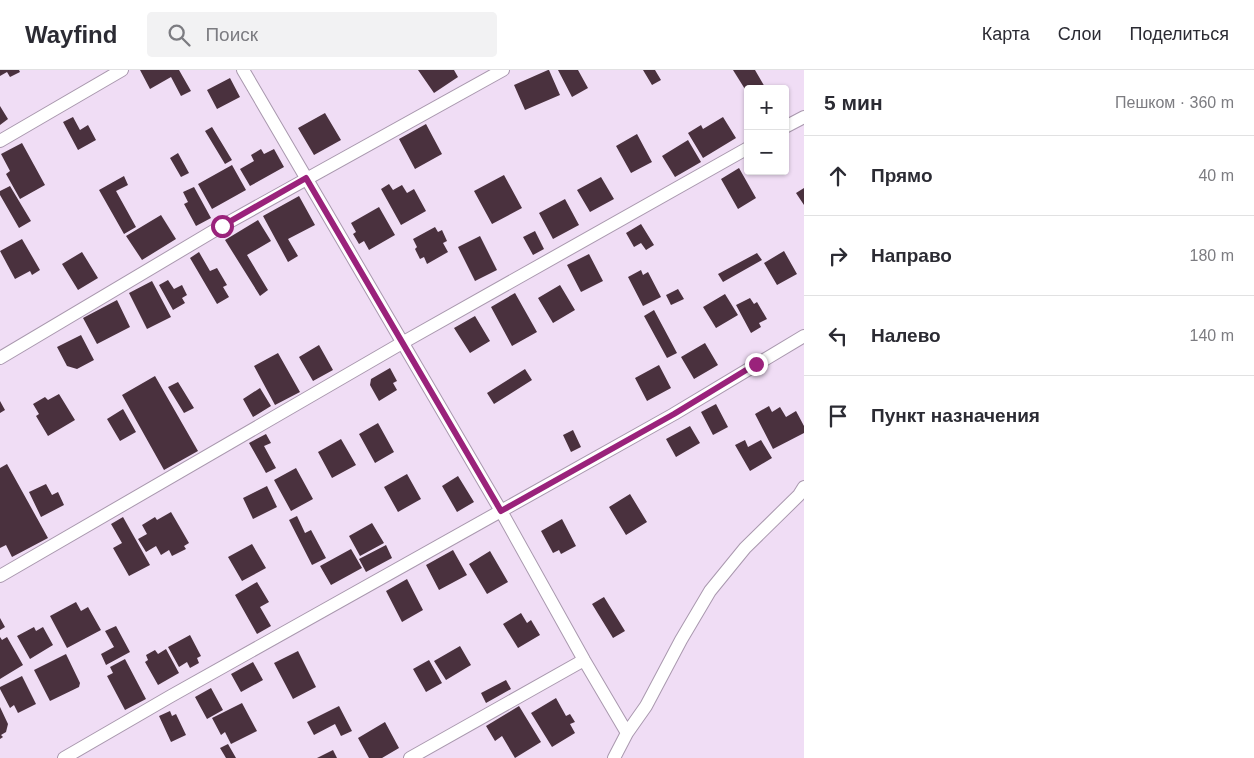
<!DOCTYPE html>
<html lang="ru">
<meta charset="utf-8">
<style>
body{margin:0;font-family:Arial,sans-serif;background:#f2f2f3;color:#2b2b33}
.controls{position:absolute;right:15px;top:15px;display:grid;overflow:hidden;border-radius:5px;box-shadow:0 1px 4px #0004}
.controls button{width:45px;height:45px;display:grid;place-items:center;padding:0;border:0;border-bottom:1px solid #e1e1e2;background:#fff;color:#2b2b33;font:25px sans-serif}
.stop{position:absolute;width:15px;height:15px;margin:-11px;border:4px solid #9a227b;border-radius:50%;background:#fff}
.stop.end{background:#9a227b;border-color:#fff;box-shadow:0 1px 5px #0008}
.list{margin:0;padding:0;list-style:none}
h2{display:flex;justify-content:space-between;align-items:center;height:65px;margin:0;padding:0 20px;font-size:21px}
h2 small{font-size:16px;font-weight:400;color:#7c7c81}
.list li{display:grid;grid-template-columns:32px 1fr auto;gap:15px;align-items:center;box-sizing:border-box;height:80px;padding:0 20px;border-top:1px solid #e1e1e2}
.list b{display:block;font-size:19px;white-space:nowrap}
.list em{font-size:16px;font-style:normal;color:#7c7c81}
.icon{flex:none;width:28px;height:28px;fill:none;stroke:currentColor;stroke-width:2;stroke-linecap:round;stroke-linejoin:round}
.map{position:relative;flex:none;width:804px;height:688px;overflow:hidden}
header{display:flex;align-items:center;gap:30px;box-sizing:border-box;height:70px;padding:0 25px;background:#fff;border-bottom:1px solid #e1e1e2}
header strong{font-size:24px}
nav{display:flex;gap:28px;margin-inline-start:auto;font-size:18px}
.search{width:350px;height:45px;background:#f2f2f3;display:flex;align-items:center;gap:12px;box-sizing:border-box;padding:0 18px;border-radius:5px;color:#7c7c81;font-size:19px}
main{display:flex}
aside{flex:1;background:#fff}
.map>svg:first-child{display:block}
.building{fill:#4a313e}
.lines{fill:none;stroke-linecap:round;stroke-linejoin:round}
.street-casing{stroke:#a998ae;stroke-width:14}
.street{stroke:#fff;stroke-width:12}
.route{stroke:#9a227b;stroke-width:6}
</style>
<header>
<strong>Wayfind</strong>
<div class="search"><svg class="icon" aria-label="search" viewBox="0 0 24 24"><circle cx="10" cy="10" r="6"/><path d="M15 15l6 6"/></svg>Поиск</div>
<nav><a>Карта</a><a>Слои</a><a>Поделиться</a></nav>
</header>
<main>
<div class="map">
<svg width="804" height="688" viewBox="0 0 804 688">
<rect width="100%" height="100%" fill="#f0ddf5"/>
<path class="building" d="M0 0H19L20 2 10 7 7 2 0 6Z
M140 0H179L191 21 181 26 171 7 150 19Z
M418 0H454L458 7 434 23Z
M548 0H549L560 25 525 40 514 15Z
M558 0H578L588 18 572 27Z
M643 0H655L661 10 652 15Z
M733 0H755L766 19H748V24Z
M230 8 240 27 217 39 207 20Z
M0 36 8 49 0 55Z
M325 43 341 70 314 85 298 58Z
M73 47 80 60 88 55 96 70 78 80 63 52Z
M723 47 736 68 703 88 688 63 701 55 703 59Z
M426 54 442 84 415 99 399 69Z
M212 57 232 90 225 94 205 61Z
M637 64 652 92 631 103 616 76Z
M688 70 701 92 675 107 662 86Z
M22 73 45 115 20 129 6 104 10 101 1 84Z
M261 79 264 84 274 79 284 97 250 116 240 99 254 91 251 85Z
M178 83 189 103 181 107 170 88Z
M232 95 246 120 212 139 198 114Z
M739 98 756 128 738 139 721 109Z
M504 105 522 138 492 154 474 121Z
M124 106 128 115 116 121 136 157 124 164 99 120Z
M601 107 614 129 590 142 577 120Z
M389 114 393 120 402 115 407 123 414 119 426 141 401 155 381 119Z
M10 116 31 151 19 158 0 125V121Z
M194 117 211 148 196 156 184 134 188 132 183 122Z
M804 118V135L796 123Z
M299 126 315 155 288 169 298 186 288 192 263 146Z
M565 129 579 155 553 169 539 143Z
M379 137 395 165 369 180 364 171 359 174 353 164 356 162 351 153Z
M161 145 176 169 142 190 126 166Z
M258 150 271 171 247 185 268 220 260 226 225 170Z
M641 154 654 175 646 180 641 173 634 177 626 163Z
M435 157 438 162 442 160 447 171 443 173 448 182 427 194 424 187 420 189 415 179 417 177 413 169Z
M535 161 544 179 533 185 523 167Z
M480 166 497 200 475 211 458 177Z
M22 169 40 200 32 205 30 201 15 209 0 181Z
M784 181 797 204 777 215 764 193Z
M82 182 98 208 78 220 62 194Z
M199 182 210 201 217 198 227 215 223 217 229 227 217 234 190 188Z
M757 183 762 190 723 212 718 204Z
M589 184 603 211 581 222 567 195Z
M641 200 643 205 648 202 661 227 643 236 628 207Z
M168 210 174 219 182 215 187 225 182 228 185 233 173 240 159 215Z
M152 211 171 247 147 259 129 223Z
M560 215 575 240 553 253 538 228Z
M678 219 684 229 671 235 666 225Z
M515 223 537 262 512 276 491 237Z
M725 224 738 245 716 258 703 237Z
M750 228 754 234 757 232 767 249 759 253 761 257 751 263 736 235Z
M117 230 130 257 97 274 83 248Z
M654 240 677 283 667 288 644 246Z
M475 246 490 271 470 283 454 258Z
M81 265 94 290 77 299 67 296 57 277Z
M705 273 718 295 694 309 681 287Z
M319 275 333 300 313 311 299 287Z
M278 283 300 322 275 335 254 296Z
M659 295 671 318 647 331 635 308Z
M390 298 397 311 393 313 397 320 379 331 370 315 371 309Z
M525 299 532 310 494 334 487 323Z
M155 306 198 381 164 400 122 325Z
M178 312 194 338 184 343 168 317Z
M260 318 271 336 253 347 243 329Z
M59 324 75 350 48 366 36 346 39 344 33 334 45 327 48 330Z
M0 331 5 340 0 343Z
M716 334 728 357 713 365 701 342Z
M769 336 772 342 780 337 786 347 796 341 804 356V363L773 379 755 344Z
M123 339 136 362 120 371 107 349Z
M378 353 394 382 375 393 359 364Z
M690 356 700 373 676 387 666 369Z
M573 360 581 377 571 382 563 365Z
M266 364 271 373 264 376 276 398 266 403 249 373Z
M341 369 356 395 332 408 318 382Z
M745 370 748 377 761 370 772 388 750 401 735 375Z
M7 394 48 468 12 487 6 475 0 478V398Z
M296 398 313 429 291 441 274 410Z
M407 404 421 429 398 442 384 417Z
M458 406 474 432 457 442 442 416Z
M46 414 52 425 58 422 64 435 41 447 29 422Z
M267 416 277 437 253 449 243 428Z
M630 424 647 452 626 465 609 437Z
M171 442 189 473 184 476 186 479 172 486 169 480 161 485 156 476 146 482 138 469 147 464 142 455 155 447 157 450Z
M297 446 305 463 311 460 326 488 312 495 289 450Z
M123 447 150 495 129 506 113 478 122 473 111 454Z
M562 449 576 476 561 484 559 480 553 483 541 461Z
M372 453 384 473 360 486 349 466Z
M252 474 266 498 242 511 228 487Z
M386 475 392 488 366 502 359 489Z
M351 479 362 498 331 515 320 496Z
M453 480 467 505 439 520 426 495Z
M490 481 508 512 487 524 469 494Z
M407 509 423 540 402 552 386 521Z
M257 512 269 532 260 537 271 556 257 564 235 525Z
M604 527 625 561 613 568 592 534Z
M76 532 81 541 88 537 101 560 67 578 50 546Z
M521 543 527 553 531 550 540 565 518 578 503 554Z
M0 548 5 557 0 560Z
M116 556 130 582 106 595 101 584 114 577 105 561Z
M34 557 36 561 43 557 53 575 30 589 17 566Z
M190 565 201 586 197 588 199 593 190 598 187 592 179 597 168 577Z
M0 567 2 570 7 567 23 595 0 609Z
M460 576 471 595 446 610 434 591Z
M166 579 179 603 158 615 145 592 148 590 146 585 155 580 158 584Z
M298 581 316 617 293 629 274 593Z
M66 584 80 613 79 617 50 631 34 600Z
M125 589 146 629 125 640 107 606 113 603 110 597Z
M429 590 442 613 426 622 413 599Z
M253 592 263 610 241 622 231 604Z
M22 606 36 634 18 643 14 635 10 638 0 619V617Z
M506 610 511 619 486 633 481 623Z
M211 618 223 640 207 649 195 627Z
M556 628 566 646 570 644 575 652 570 654 575 663 552 677 531 643Z
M242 633 257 661 231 674 225 662 221 665 212 648Z
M339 636 352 661 341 666 335 654 314 665 307 652Z
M519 636 541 672 515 688 502 666 495 671 486 656Z
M0 637 8 654 6 662 1 665 3 667 0 669Z
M170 641 172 646 176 644 186 665 171 672 159 646Z
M385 652 399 678 382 688H369L358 668Z
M228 674 236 688H226L220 678Z
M333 680 337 688H317Z"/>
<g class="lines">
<defs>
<path id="street" d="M243 0 501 441 584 590 627 663
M785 57 804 47
M0 71 122 0
M0 288 222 156 503 0
M0 506 402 273 748 78
M64 688 171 626 674 344 804 266
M410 688 584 590
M614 688 627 663 646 636 681 570 710 521 745 478 799 425 804 417"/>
</defs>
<use href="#street" class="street-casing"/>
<use href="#street" class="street"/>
</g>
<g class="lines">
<path class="route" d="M222 156 306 108 501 441 674 344 756 294"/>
</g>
</svg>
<div class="controls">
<button>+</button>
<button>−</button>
</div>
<div class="stop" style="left:222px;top:156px"></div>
<div class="stop end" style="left:756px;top:294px"></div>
</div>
<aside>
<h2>5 мин<small>Пешком · 360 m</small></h2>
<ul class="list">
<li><svg class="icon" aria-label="ahead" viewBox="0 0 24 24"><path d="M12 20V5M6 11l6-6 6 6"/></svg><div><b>Прямо</b></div><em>40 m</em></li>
<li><svg class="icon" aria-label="right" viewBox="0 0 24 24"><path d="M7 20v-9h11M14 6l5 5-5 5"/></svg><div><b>Направо</b></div><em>180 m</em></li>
<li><svg class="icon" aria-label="left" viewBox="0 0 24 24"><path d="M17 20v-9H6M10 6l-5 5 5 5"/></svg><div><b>Налево</b></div><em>140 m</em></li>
<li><svg class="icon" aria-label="arrive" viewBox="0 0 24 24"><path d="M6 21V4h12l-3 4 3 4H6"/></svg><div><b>Пункт назначения</b></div></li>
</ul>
</aside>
</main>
